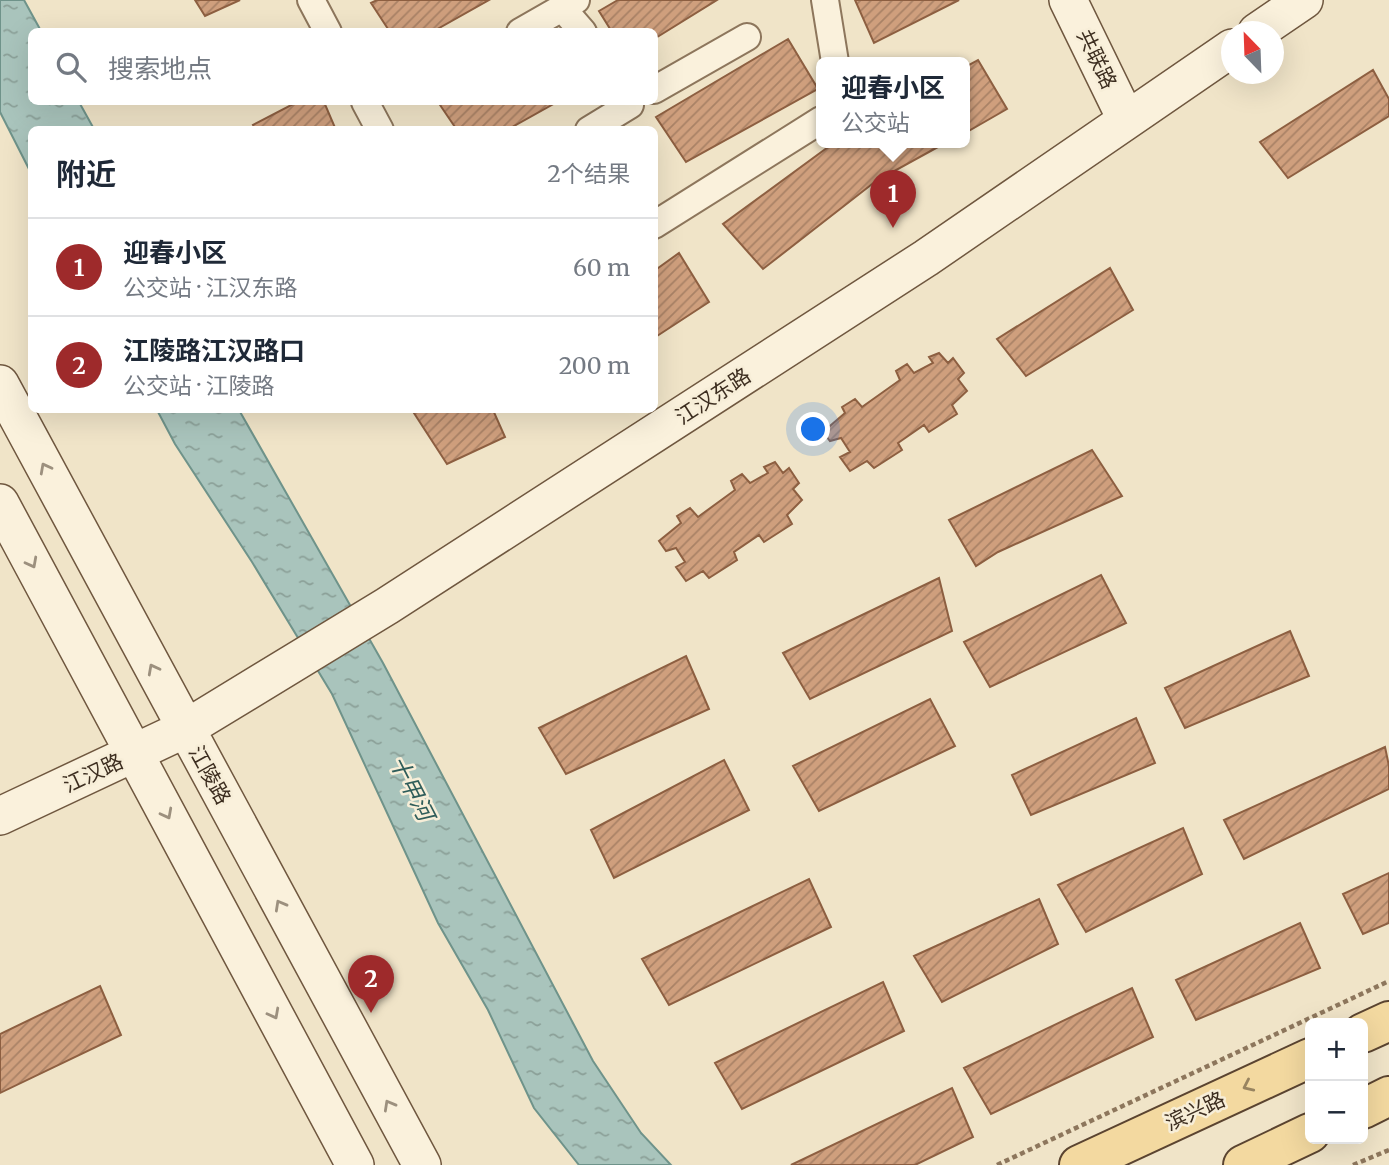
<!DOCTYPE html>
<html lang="zh">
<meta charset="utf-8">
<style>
body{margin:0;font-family:Merriweather,"Noto Sans SC",serif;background:#f2f2f3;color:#1f2937}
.controls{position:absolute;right:21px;bottom:21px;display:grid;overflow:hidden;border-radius:10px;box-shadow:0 7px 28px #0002}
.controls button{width:63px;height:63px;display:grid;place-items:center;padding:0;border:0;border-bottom:2px solid #e0e1e3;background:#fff;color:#1f2937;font:35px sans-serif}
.compass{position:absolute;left:1221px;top:21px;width:63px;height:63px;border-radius:50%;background:#fff;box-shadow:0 7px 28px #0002;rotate:337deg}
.you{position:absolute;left:814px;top:430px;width:24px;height:24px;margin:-18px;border:5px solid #fff;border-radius:50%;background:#1a73e8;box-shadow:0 0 0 10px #1a73e833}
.badge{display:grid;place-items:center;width:46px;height:46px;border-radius:50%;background:#9e2a2b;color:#fff;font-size:23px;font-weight:700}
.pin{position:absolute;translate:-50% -58px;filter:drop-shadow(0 2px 4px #0008)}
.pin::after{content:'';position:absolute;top:37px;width:24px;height:21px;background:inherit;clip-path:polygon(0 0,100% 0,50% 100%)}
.popup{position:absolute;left:816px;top:57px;width:154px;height:91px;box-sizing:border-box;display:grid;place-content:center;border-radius:10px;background:#fff;filter:drop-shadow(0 2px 5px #0005);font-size:23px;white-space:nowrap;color:#747a83}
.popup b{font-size:26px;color:#1f2937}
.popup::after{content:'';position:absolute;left:50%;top:100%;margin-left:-14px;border:14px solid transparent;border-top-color:#fff}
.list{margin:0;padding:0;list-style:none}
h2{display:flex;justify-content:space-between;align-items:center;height:91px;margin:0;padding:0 28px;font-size:30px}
h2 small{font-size:23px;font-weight:400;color:#747a83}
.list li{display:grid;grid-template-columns:46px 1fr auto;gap:21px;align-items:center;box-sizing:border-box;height:98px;padding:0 28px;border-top:2px solid #e0e1e3}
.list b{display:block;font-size:26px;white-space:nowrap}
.list p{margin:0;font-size:23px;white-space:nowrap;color:#747a83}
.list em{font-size:23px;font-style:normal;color:#747a83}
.icon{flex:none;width:38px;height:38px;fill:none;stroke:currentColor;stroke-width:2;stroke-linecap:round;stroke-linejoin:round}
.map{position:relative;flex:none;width:1389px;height:1165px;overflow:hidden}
.search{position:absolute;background:#fff;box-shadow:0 7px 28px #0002;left:28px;top:28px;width:630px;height:77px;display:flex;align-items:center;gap:18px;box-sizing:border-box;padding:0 24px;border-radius:10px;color:#747a83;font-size:26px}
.panel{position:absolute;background:#fff;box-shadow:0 7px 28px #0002;left:28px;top:126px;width:630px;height:287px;border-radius:10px}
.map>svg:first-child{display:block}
.water{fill:url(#water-ripples);stroke:#6f938a;stroke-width:2}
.building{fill:url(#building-hatch);stroke:#8d5f41;stroke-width:2}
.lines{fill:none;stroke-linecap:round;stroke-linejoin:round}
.street-casing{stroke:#8d765c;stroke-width:30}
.secondary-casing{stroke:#6f573f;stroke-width:40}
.primary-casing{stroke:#5b4430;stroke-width:42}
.path{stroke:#8d765c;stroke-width:4.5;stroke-dasharray:5 3.5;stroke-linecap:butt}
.street{stroke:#faf1dc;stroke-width:26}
.secondary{stroke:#faf1dc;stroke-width:37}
.primary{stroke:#f3d9a0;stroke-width:38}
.oneway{stroke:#9c907e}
.oneway2{stroke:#988460}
.labels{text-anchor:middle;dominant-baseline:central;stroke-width:5;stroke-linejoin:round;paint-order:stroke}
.street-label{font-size:21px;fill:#3d2e20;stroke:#f7eed8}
.water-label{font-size:23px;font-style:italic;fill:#2f5d5a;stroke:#f7eed8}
</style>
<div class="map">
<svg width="1389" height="1165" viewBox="0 0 1389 1165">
<defs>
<pattern id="water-ripples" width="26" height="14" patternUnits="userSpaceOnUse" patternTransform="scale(1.75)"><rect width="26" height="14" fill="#a9c4bc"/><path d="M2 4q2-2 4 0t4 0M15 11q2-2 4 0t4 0" fill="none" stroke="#8ba098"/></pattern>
<pattern id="building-hatch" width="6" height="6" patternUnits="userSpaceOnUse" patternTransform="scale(1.75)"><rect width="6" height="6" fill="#cf9f7d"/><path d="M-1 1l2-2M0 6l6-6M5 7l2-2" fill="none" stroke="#a98266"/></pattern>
</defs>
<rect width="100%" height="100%" fill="#f0e4c8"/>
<path class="water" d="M0 0H24L41 31 32 32V102H79L94 129 32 130 31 173 0 112Z
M157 410H239L383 663 593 1061 641 1133 671 1165H579L534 1108 488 1010 438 923 332 694 252 562 175 444Z"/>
<path class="building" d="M195 0H240L205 16Z
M377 0H489L432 32H390L371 3Z
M618 0H717L654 39V32H612L599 11Z
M855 0H959L874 43Z
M788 39 818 89 686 162 656 117Z
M978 60 1007 109 965 133V67Z
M1373 70 1389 99V116L1288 178 1260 142Z
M297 102H324L336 130H256L253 125Z
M446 102H557L507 130H457L440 105Z
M835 142H947L876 181 763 269 723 224Z
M679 253 709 302 654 338V271Z
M1110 268 1133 310 1026 376 997 339Z
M939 353 948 363 953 358 964 373 958 379 967 391 952 405 957 414 929 432 924 425 898 443 902 450 874 468 867 461 850 471 840 457 850 452 841 438 830 441 823 432 845 413 842 407 855 399 862 407 900 380 896 371 907 364 914 373 933 363 929 357Z
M412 410H493L505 437 447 464Z
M1092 450 1122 496 998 552 976 566 949 520Z
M775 462 783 473 789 468 799 483 793 489 802 500 787 515 792 524 764 542 759 535 734 552 737 560 709 578 703 571 686 581 676 567 685 562 676 548 666 551 659 541 681 523 677 516 690 508 698 517 735 490 731 481 742 474 750 483 768 473 764 467Z
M1101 575 1126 623 990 687 964 642Z
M939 578 952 631 810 699 783 653Z
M1290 631 1309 676 1185 728 1165 688Z
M686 656 709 709 566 774 539 728Z
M930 699 955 746 819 811 793 766Z
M1136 718 1155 763 1031 815 1012 775Z
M1385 747 1389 766V789L1244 859 1224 820Z
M724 760 749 810 614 878 591 830Z
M1183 828 1202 874 1086 932 1058 885Z
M1389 873V923L1363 934 1343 894Z
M809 879 831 927 669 1005 642 959Z
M1039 899 1058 944 942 1002 914 956Z
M1300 923 1320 968 1196 1020 1176 980Z
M883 982 904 1031 742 1109 715 1063Z
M100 986 121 1035 0 1093V1034Z
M1132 988 1153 1037 991 1114 964 1068Z
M952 1088 973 1137 915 1165H791Z"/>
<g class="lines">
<defs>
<path id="street" d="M311 0 328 32
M825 0 835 62
M563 9 583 32
M520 32 576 0
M654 90 747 37
M365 102 380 130
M589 130 630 105 628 102
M654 225 821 120"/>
<path id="secondary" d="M1068 0 1126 119
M1257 32 1304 0
M0 384 422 1165
M0 503 355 1165
M0 816 185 729 387 606 926 258 1232 48"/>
<path id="primary" d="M1363 1033 1389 1021
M1363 1109 1389 1096
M1079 1165 1310 1058
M1243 1165 1310 1133"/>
</defs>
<use href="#street" class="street-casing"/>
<use href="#secondary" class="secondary-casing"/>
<use href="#primary" class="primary-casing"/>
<path class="path" d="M997 1165 1389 981
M1353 1165 1389 1150"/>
<use href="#street" class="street"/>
<use href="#secondary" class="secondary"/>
<use href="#primary" class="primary"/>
</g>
<defs><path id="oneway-chevron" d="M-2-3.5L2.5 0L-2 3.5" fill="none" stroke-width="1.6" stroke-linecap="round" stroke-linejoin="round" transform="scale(1.75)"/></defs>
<g class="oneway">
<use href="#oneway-chevron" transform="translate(45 468) rotate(-118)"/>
<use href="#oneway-chevron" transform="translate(32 563) rotate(62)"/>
<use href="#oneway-chevron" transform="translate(153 669) rotate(-118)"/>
<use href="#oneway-chevron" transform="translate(167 814) rotate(62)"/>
<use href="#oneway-chevron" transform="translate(280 905) rotate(-119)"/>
<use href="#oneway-chevron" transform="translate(274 1014) rotate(62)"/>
<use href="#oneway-chevron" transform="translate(389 1105) rotate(-119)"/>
</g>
<use class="oneway2" href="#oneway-chevron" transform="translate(1248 1086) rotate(155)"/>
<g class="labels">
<g class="street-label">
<text transform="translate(1097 59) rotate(64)">共联路</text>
<text transform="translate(713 396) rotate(-33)">江汉东路</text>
<text transform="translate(93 773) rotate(-25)">江汉路</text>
<text transform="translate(210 775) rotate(61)">江陵路</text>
<text transform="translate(1195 1111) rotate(-25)">滨兴路</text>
</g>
<g class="water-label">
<text transform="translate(412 788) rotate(63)">十甲河</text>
</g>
</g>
</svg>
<div class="controls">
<button>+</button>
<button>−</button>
</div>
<svg class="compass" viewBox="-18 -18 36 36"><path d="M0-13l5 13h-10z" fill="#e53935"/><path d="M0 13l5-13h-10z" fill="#747a83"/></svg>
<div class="you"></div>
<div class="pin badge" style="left:893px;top:228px">1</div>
<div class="popup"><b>迎春小区</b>公交站</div>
<div class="pin badge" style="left:371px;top:1013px">2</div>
<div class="search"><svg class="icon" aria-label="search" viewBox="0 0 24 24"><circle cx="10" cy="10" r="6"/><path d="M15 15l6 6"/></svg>搜索地点</div>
<section class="panel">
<h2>附近<small>2个结果</small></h2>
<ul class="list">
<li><span class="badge">1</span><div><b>迎春小区</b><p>公交站 · 江汉东路</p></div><em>60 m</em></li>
<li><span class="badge">2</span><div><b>江陵路江汉路口</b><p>公交站 · 江陵路</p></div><em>200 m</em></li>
</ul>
</section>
</div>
